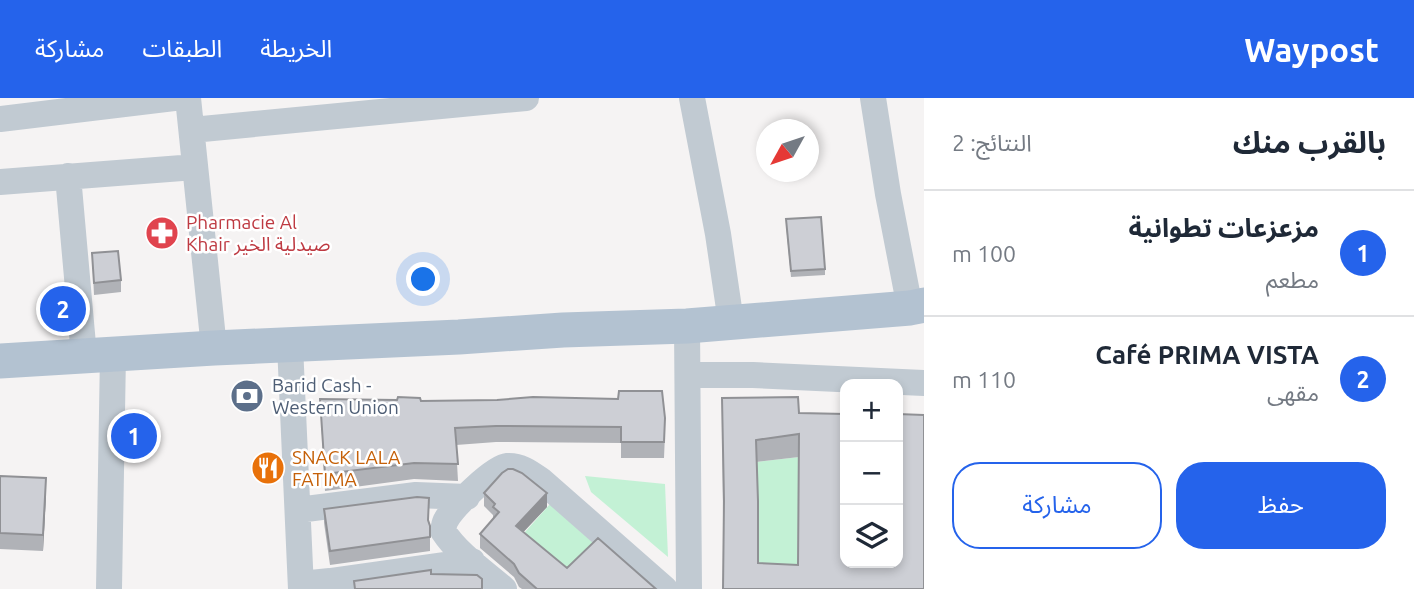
<!DOCTYPE html>
<html lang="ar">
<meta charset="utf-8">
<style>
body{margin:0;font-family:Ubuntu,"Noto Sans Arabic",sans-serif;background:#f6f6f7;color:#1f2937;direction:rtl}
.controls{position:absolute;right:21px;bottom:21px;display:grid;overflow:hidden;border-radius:14px;box-shadow:0 4px 10px #0003}
.controls button{width:63px;height:63px;display:grid;place-items:center;padding:0;border:0;border-bottom:2px solid #e0e1e3;background:#fff;color:#1f2937;font:35px sans-serif}
.compass{position:absolute;left:756px;top:21px;width:63px;height:63px;border-radius:50%;background:#fff;box-shadow:0 4px 10px #0003;rotate:230deg}
.you{position:absolute;left:424px;top:182px;width:24px;height:24px;margin:-18px;border:5px solid #fff;border-radius:50%;background:#1a73e8;box-shadow:0 0 0 10px #1a73e833}
.badge{display:grid;place-items:center;width:46px;height:46px;border-radius:50%;background:#2563eb;color:#fff;font-size:23px;font-weight:700}
.pin{position:absolute;translate:-50% -50%;border:4px solid #fff;box-shadow:0 2px 7px #0006}
.list{margin:0;padding:0;list-style:none}
h2{display:flex;justify-content:space-between;align-items:center;height:91px;margin:0;padding:0 28px;font-size:30px}
h2 small{font-size:23px;font-weight:400;color:#747a83}
.list li{display:grid;grid-template-columns:46px 1fr auto;gap:21px;align-items:center;box-sizing:border-box;height:126px;padding:0 28px;border-top:2px solid #e0e1e3}
.list b{display:block;font-size:26px;white-space:nowrap}
.list p{margin:0;font-size:23px;white-space:nowrap;color:#747a83}
.list em{font-size:23px;font-style:normal;color:#747a83}
.actions{display:flex;gap:14px;padding:21px 28px}
.actions a{flex:1;padding:16px 0;border:2px solid #2563eb;border-radius:28px;text-align:center;font-size:24px;color:#2563eb}
.actions .main{background:#2563eb;color:#fff}
.icon{flex:none;width:38px;height:38px;fill:none;stroke:currentColor;stroke-width:2;stroke-linecap:round;stroke-linejoin:round}
.map{position:relative;flex:none;width:924px;height:491px;overflow:hidden;direction:ltr}
header{display:flex;align-items:center;gap:42px;box-sizing:border-box;height:98px;padding:0 35px;background:#2563eb;color:#fff}
header strong{font-size:33px}
nav{display:flex;gap:38px;margin-inline-start:auto;font-size:24px}
main{display:flex}
aside{flex:1;background:#fff}
.map>svg:first-child{display:block}
.green{fill:#c3f1d5}
.lines{fill:none;stroke-linecap:round;stroke-linejoin:round}
.minor{stroke:#c1cad2;stroke-width:26}
.major{stroke:#b3c2d1;stroke-width:35}
.wall{fill:#b0b2b7;fill-rule:evenodd}
.shaded-wall{fill:#909195}
.building{fill:#cdcfd5;stroke:#909195;stroke-width:2;fill-rule:evenodd}
.labels{text-anchor:middle;dominant-baseline:central;stroke-width:5;stroke-linejoin:round;paint-order:stroke}
.health-label{font-size:19px;fill:#be3a42;stroke:#fff;text-anchor:start}
.service-label{font-size:19px;fill:#4e5e75;stroke:#fff;text-anchor:start}
.food-label{font-size:19px;fill:#c56008;stroke:#fff;text-anchor:start}
</style>
<header>
<strong>Waypost</strong>
<nav><a>الخريطة</a><a>الطبقات</a><a>مشاركة</a></nav>
</header>
<main>
<aside>
<h2>بالقرب منك<small>النتائج: 2</small></h2>
<ul class="list">
<li><span class="badge">1</span><div><b>مزعزعات تطوانية</b><p>مطعم</p></div><em>100 m</em></li>
<li><span class="badge">2</span><div><b>Café PRIMA VISTA</b><p>مقهى</p></div><em>110 m</em></li>
</ul>
<div class="actions"><a class="main">حفظ</a><a>مشاركة</a></div>
</aside>
<div class="map">
<svg width="924" height="491" viewBox="0 0 924 491">
<rect width="100%" height="100%" fill="#f5f3f3"/>
<path class="green" d="M799 359 797 490 758 488 756 364Z
M585 378 665 386 668 459 591 394Z
M550 406 600 451 567 483 517 443Z"/>
<g class="lines">
<path class="minor" d="M188 0 214 250
M692 0 718 136 731 224
M873 0 888 96 910 210
M0 21 174 0
M192 32 526 0
M68 78 84 258
M0 84 195 69
M687 228 689 491
M290 247 301 491
M689 277H753L924 285
M298 412 416 397 467 399
M301 486 330 483 472 463
M109 491 113 256
M504 491C483 473 458 456 443 433 444 429 444 425 446 422 453 409 494 369 507 368 521 367 532 376 542 383L665 491"/>
<path class="major" d="M0 263 214 250 459 239 563 232 687 228 910 210 924 207"/>
</g>
<path class="wall" d="M786 127 825 171V177L791 179Z
M92 155 121 182V194L94 197Z
M722 300 799 315 924 491H723V416ZM799 359 798 467 758 465 756 364Z
M320 301 421 303 497 302 665 336 664 360H621V345L496 344 456 347 458 383 414 381 325 393Z
M0 378 46 396 43 453 0 451Z
M484 395 547 409 523 434 567 470 656 491H522L519 489 514 479 480 450V436L493 421V417L484 408Z
M324 411 428 423 430 428V453L330 467 324 425Z"/>
<path class="shaded-wall" d="M46 380V396L43 453V437Z
M547 395V409L516 442V428Z"/>
<path class="building" d="M821 119 825 171 791 173 786 121Z
M118 153 121 182 94 185 92 155Z
M619 293H662L665 320 664 344H621V329L496 328 455 330 458 366 414 365 325 376 320 301 397 302 398 299 420 300 421 303 497 302 533 299 618 301Z
M798 299 799 315 845 316V465H898V316L924 317V491H723L724 403 722 300ZM799 336 798 467 758 465V403L756 342Z
M508 371H513L522 375 547 395 516 428 567 470 598 440 656 491H537L519 475 514 466 480 436 499 414 493 409 495 406 484 395 502 375Z
M0 378 46 380 43 437 0 435Z
M417 399 429 400 428 422 430 428V439L330 453 324 411Z
M431 472V476L477 477 482 481V491H355L354 483Z"/>
<defs>
<symbol id="pharmacy-disc" viewBox="-11 -11 22 22"><circle r="9.5" fill="#e0444e" stroke="#fff"/><path d="M-2-6h4v4h4v4h-4v4h-4v-4h-4v-4h4Z" fill="#fff"/></symbol>
<symbol id="bank-disc" viewBox="-11 -11 22 22"><circle r="9.5" fill="#5c6f8a" stroke="#fff"/><path d="M-6-4H6V4H-6ZM0-2.3a2.3 2.3 0 1 0 0 4.6a2.3 2.3 0 1 0 0-4.6Z" fill="#fff"/></symbol>
<symbol id="restaurant-disc" viewBox="-11 -11 22 22"><circle r="9.5" fill="#e8710a" stroke="#fff"/><path d="M-5-6h1v4h1v-4h1v4h1v-4h1v5L-1.5 .5V6h-2V.5L-5-1ZM5-6V6H3V1.5H1.5Q1.5-4 5-6Z" fill="#fff"/></symbol>
</defs>
<g fill-rule="evenodd">
<use href="#pharmacy-disc" x="143" y="116" width="38" height="38"/>
<use href="#bank-disc" x="228" y="279" width="38" height="38"/>
<use href="#restaurant-disc" x="249" y="351" width="38" height="38"/>
</g>
<g class="labels">
<g class="health-label">
<text x="186" y="124">Pharmacie Al<tspan x="186" dy="22">Khair صيدلية الخير</tspan></text>
</g>
<g class="service-label">
<text x="272" y="287">Barid Cash -<tspan x="272" dy="22">Western Union</tspan></text>
</g>
<g class="food-label">
<text x="292" y="359">SNACK LALA<tspan x="292" dy="22">FATIMA</tspan></text>
</g>
</g>
</svg>
<div class="controls">
<button>+</button>
<button>−</button>
<button><svg class="icon" aria-label="layers" viewBox="0 0 24 24"><path d="M12 4l9 5-9 5-9-5zM3 14l9 5 9-5"/></svg></button>
</div>
<svg class="compass" viewBox="-18 -18 36 36"><path d="M0-13l5 13h-10z" fill="#e53935"/><path d="M0 13l5-13h-10z" fill="#747a83"/></svg>
<div class="you"></div>
<div class="pin badge" style="left:134px;top:338px">1</div>
<div class="pin badge" style="left:63px;top:211px">2</div>
</div>
</main>
